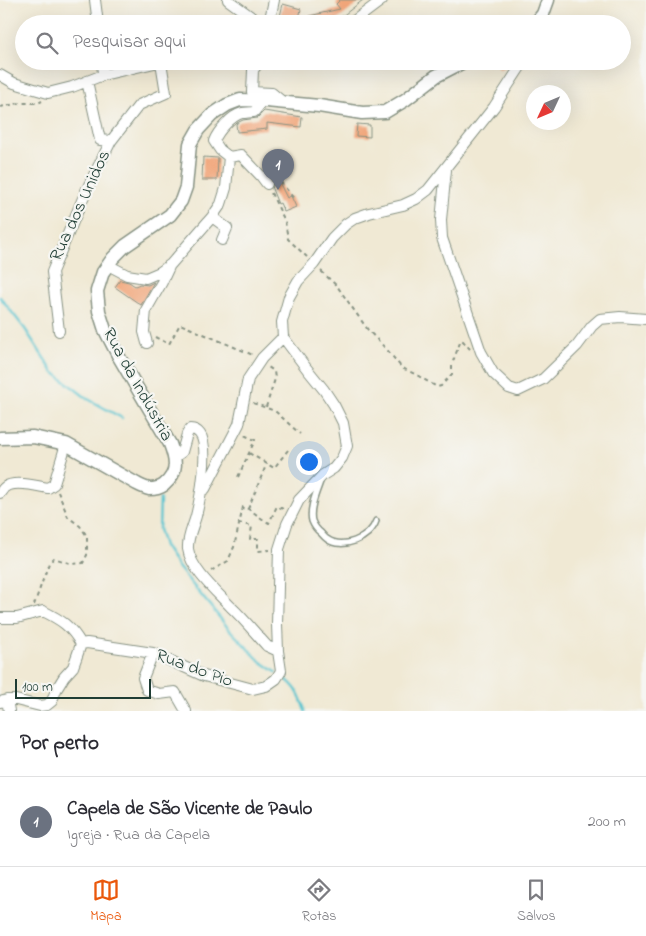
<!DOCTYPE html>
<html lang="pt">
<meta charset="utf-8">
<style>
body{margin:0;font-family:"Indie Flower",sans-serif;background:#f7f7f7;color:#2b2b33}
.compass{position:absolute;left:526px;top:85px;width:45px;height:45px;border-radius:50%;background:#fff;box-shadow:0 5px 20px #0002;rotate:226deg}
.scale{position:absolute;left:15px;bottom:12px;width:136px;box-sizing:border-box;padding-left:5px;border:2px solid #1f3d34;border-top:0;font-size:14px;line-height:18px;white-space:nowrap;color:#1f3d34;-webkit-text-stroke:4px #f6f6f2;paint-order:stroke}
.you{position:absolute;left:308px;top:461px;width:18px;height:18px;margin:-12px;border:4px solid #fff;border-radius:50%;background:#1a73e8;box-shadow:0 0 0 8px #1a73e833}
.badge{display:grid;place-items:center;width:32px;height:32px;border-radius:50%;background:#ea580c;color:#fff;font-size:16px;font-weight:700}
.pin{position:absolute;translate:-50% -41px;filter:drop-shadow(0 1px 2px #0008)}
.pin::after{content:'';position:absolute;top:26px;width:18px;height:15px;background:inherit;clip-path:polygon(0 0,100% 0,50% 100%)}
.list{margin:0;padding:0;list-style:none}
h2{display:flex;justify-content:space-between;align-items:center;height:65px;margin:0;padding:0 20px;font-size:21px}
h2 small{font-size:16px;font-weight:400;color:#7c7c81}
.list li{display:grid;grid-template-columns:32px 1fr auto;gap:15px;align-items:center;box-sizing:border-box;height:90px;padding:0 20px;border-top:1px solid #e1e1e2}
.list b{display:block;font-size:19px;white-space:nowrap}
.list p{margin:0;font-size:16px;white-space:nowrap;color:#7c7c81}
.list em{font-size:16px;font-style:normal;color:#7c7c81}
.icon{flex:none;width:28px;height:28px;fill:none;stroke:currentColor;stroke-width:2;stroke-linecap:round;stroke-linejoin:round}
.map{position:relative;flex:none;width:646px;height:711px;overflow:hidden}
.search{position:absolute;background:#fff;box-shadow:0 5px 20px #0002;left:15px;right:15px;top:15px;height:55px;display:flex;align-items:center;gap:12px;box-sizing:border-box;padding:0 18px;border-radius:28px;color:#7c7c81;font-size:19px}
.sheet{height:155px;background:#fff}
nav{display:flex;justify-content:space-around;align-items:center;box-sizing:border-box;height:70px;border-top:1px solid #e1e1e2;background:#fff;font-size:14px;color:#7c7c81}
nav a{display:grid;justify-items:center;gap:2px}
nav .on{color:#ea580c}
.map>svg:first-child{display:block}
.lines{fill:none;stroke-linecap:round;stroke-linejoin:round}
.stream{stroke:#58c5d0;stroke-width:2.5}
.building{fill:#f1a67a}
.service-casing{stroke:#889384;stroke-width:8}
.minor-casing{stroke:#889384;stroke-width:12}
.tertiary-casing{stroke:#889384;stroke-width:15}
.path{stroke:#889384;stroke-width:2;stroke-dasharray:4 4;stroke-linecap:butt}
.service{stroke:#fff;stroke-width:5}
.minor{stroke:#fff;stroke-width:10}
.tertiary{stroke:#fff;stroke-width:12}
.labels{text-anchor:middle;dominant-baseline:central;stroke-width:4.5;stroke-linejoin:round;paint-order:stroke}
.street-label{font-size:18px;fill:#1f3d34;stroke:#f6f6f2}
</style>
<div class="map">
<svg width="646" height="711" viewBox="0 0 646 711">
<rect width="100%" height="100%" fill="#f6f6f2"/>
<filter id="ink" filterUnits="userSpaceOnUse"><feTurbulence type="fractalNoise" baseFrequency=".02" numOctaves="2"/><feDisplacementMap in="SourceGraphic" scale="10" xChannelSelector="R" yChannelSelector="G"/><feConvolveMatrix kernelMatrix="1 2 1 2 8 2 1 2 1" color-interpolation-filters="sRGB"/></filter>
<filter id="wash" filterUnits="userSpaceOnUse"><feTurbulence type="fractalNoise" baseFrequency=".0096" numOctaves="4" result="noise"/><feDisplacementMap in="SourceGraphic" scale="20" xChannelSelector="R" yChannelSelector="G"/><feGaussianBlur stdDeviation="1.12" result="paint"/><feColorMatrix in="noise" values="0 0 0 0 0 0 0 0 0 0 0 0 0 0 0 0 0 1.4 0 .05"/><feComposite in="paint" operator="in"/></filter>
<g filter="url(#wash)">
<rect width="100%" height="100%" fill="#f0e9d4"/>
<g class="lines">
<path class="stream" d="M0 297 25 329 53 372 88 399 122 418
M160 499 159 529 164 546 178 567 229 629 260 661 276 672
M283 677C297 687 300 695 305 711"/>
</g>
<g id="blocks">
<path class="building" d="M340 0H363L336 21V24H311L309 16 340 9 336 4Z
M283 4 301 9 298 24 279 20Z
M495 61H516L514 63 499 69Z
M264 111 302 117 301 127 267 123V129L237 132 236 124 237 123 243 120 257 118Z
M357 124 370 125V137L356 136Z
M203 157 218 158 217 180H202Z
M278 180 287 198 291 196 296 207 284 212 280 203 278 204 272 189 273 186 274 182Z
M120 280 129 282 135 286 140 284 148 285 154 282 141 305 115 287Z"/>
</g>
</g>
<g filter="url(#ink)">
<use href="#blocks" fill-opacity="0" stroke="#889384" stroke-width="1"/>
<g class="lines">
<defs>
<path id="service" d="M320 482C316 493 309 509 312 521 314 526 317 530 321 533 323 535 324 537 327 539 342 550 370 539 376 521"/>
<path id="minor" d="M95 0 98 24
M228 0 261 24
M269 24 274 0
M350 24 382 0
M102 61 103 75
M260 61 253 70 252 92 272 93 284 103
M0 75 14 83 48 93 72 87 103 75 163 61
M87 81 100 140 111 141
M229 157 220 150 214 141C218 131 231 116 242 113 246 113 250 112 254 112L258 107 260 101
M229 157 241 155 261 176 267 184
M446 170 441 220 442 238 481 352 493 373 509 388 518 391 543 379 577 346 592 326 600 319 620 317 646 319
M212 217 227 228 222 240
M108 265 127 275 146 278 160 272 171 264 212 217 221 204 226 188 229 157
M59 331 52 272 86 191 111 141 139 105 166 93 161 62
M147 343 144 332 146 310 162 282 169 267
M175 457 182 452 187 434 190 429C194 429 197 430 200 434 210 447 200 500 196 516 193 527 187 538 188 549 191 570 217 592 231 607 244 619 255 633 267 646L278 651
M205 489 239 424 248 379 262 358 283 337
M0 493C1 492 4 487 5 487 14 480 38 486 48 488L54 484 66 444
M0 618H17L43 611C61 620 71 626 81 644L78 653 73 667 64 677 56 690 52 701 47 705 40 706 16 700H7L0 702
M81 644 87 643 153 653 204 676 253 689 266 686 276 679 281 671 278 651 277 624 279 549 287 524 299 500 323 475 334 468 342 458 347 446 343 423 334 405 324 390 307 369 283 337 282 322 289 297 298 281 314 264 332 238 346 224 355 218 369 213 403 205 416 199 428 190 494 107 524 61
M153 653 143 678 147 690 159 694 175 692 186 711
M7 700 9 711"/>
<path id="tertiary" d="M535 24 543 14 548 0
M0 438 33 437 66 444 137 484C141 486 145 488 149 489 154 489 160 488 164 485 179 472 176 460 170 444L119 357 105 330 99 311 97 291 103 272 113 258 125 246 170 215 181 201 186 187 190 144 198 130 212 115 227 105 240 100 266 101 319 106 362 113 385 112 405 100 436 76 465 61"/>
</defs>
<use href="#service" class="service-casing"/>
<use href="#minor" class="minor-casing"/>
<use href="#tertiary" class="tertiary-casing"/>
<path class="path" d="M0 107 20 103H38L42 101
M270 172 272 171 295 200
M271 193 285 221 288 239 307 257
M321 271 337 286 368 330 388 351 402 368 415 374 437 387 441 386 452 374V364L461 340 463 341 470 349
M155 337 169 344 180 324 253 355
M253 403 275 411 300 434
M266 407 275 379 274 371 268 367
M249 453 274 468 288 450
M238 477 255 440 244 435
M248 509 267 463
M238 523 252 526 250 539H258V551L270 550
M211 571 228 561 234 547 243 507C253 510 259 518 269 523L277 506 283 509
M34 605 49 563 54 558 72 564 83 563 87 555V536L80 526 68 517 58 492"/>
<use href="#service" class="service"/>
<use href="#minor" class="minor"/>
<use href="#tertiary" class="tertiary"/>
</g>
</g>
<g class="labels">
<g class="street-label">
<text transform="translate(81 206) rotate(-65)">Rua dos Unidos</text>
<text transform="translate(137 385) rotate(61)">Rua da Indústria</text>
<text transform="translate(194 669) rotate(20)">Rua do Pio</text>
</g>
</g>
</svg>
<svg class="compass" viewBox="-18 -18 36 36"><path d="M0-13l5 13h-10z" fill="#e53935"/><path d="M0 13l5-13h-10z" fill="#7c7c81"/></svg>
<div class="scale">100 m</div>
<div class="you"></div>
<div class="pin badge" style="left:278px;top:190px;background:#6b7280">1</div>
<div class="search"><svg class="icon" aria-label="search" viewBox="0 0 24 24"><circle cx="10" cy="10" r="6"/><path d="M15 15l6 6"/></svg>Pesquisar aqui</div>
</div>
<section class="sheet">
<h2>Por perto<small></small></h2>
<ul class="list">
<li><span class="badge" style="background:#6b7280">1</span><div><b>Capela de São Vicente de Paulo</b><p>Igreja · Rua da Capela</p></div><em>200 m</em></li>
</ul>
</section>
<nav>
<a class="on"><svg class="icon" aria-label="map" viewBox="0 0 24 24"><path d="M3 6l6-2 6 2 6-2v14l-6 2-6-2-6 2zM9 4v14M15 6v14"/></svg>Mapa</a>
<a><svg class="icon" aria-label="directions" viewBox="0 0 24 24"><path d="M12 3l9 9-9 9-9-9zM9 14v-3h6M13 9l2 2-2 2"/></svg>Rotas</a>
<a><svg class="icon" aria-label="saved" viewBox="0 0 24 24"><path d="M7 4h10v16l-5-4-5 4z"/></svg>Salvos</a>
</nav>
